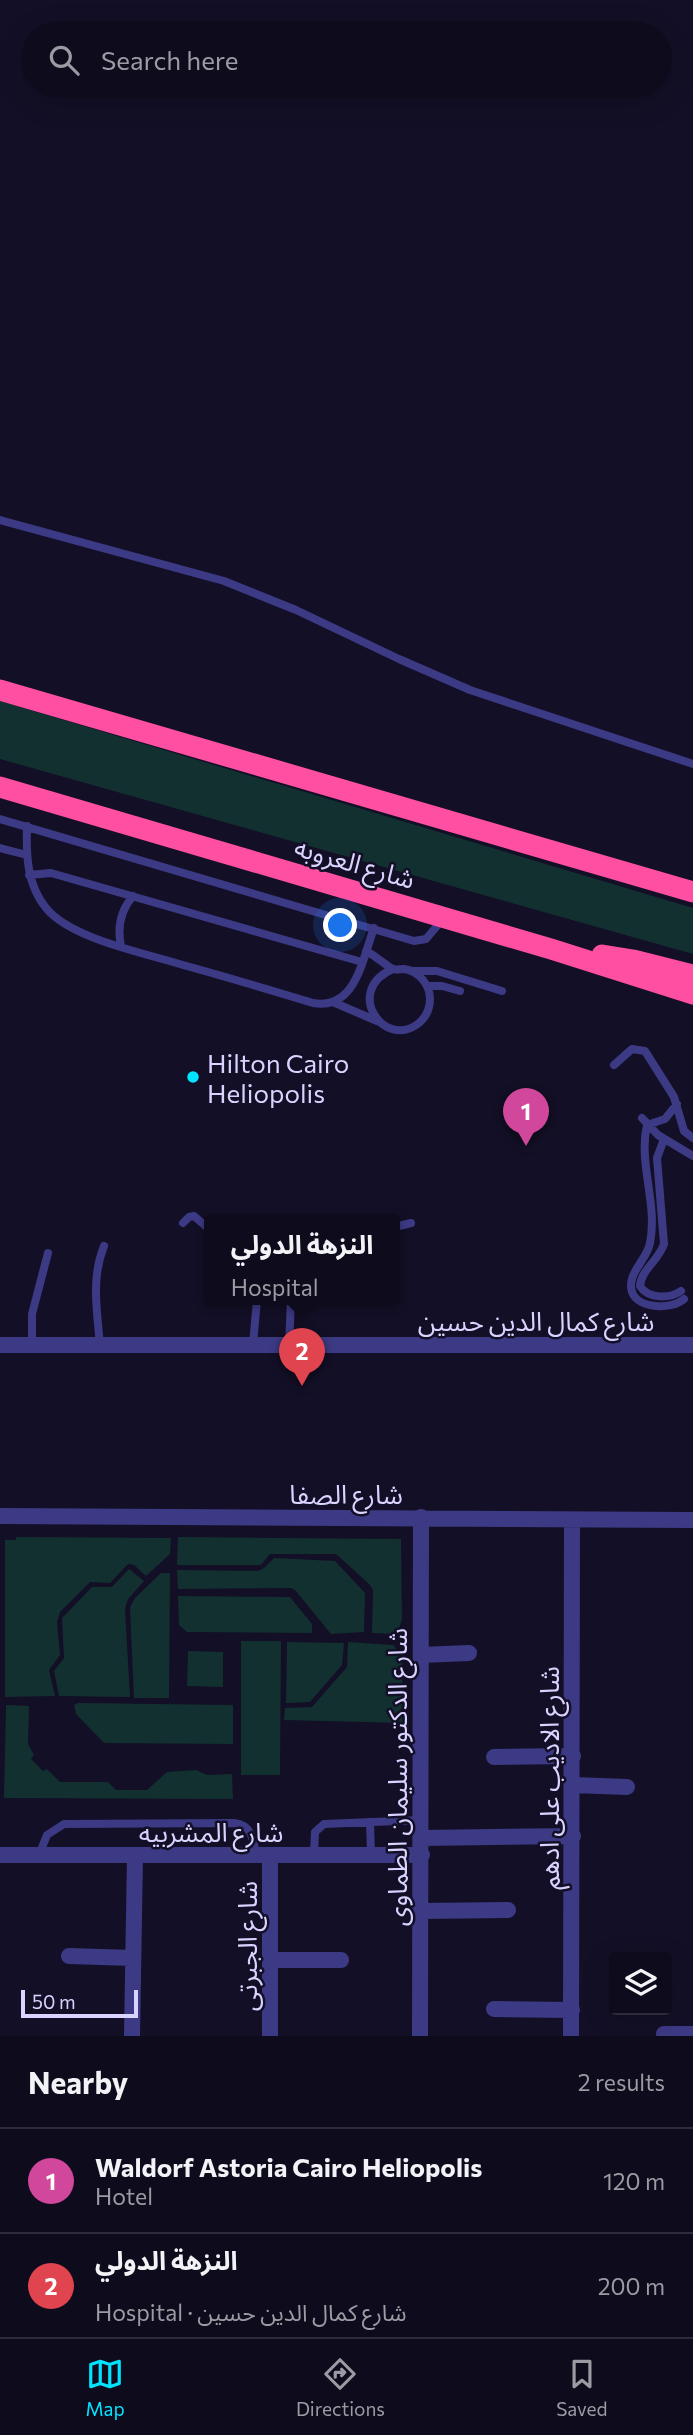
<!DOCTYPE html>
<meta charset="utf-8">
<style>
body{margin:0;font-family:Commissioner,"Noto Sans Arabic",sans-serif;background:#171425;color:#f1f3f6}
.controls{position:absolute;right:21px;bottom:21px;display:grid;overflow:hidden;border-radius:7px;box-shadow:0 7px 28px #0002}
.controls button{width:63px;height:63px;display:grid;place-items:center;padding:0;border:0;border-bottom:2px solid #2e2b3b;background:#0e0b1c;color:#f1f3f6;font:35px sans-serif}
.scale{position:absolute;left:21px;bottom:18px;width:117px;box-sizing:border-box;padding-left:7px;border:4px solid #d9d4ff;border-top:0;font-size:19px;line-height:24px;white-space:nowrap;color:#d9d4ff;-webkit-text-stroke:5px #130f26;paint-order:stroke}
.you{position:absolute;left:341px;top:926px;width:24px;height:24px;margin:-18px;border:5px solid #fff;border-radius:50%;background:#1a73e8;box-shadow:0 0 0 10px #1a73e833}
.badge{display:grid;place-items:center;width:46px;height:46px;border-radius:50%;background:#00e5ff;color:#fff;font-size:23px;font-weight:700}
.pin{position:absolute;translate:-50% -58px;filter:drop-shadow(0 2px 4px #0008)}
.pin::after{content:'';position:absolute;top:37px;width:24px;height:21px;background:inherit;clip-path:polygon(0 0,100% 0,50% 100%)}
.popup{position:absolute;left:204px;top:1214px;width:196px;height:91px;box-sizing:border-box;display:grid;place-content:center;border-radius:7px;background:#0e0b1c;filter:drop-shadow(0 2px 5px #0005);font-size:23px;white-space:nowrap;color:#9b9ba3}
.popup b{font-size:26px;color:#f1f3f6}
.popup::after{content:'';position:absolute;left:50%;top:100%;margin-left:-14px;border:14px solid transparent;border-top-color:#0e0b1c}
.list{margin:0;padding:0;list-style:none}
h2{display:flex;justify-content:space-between;align-items:center;height:91px;margin:0;padding:0 28px;font-size:30px}
h2 small{font-size:23px;font-weight:400;color:#9b9ba3}
.list li{display:grid;grid-template-columns:46px 1fr auto;gap:21px;align-items:center;box-sizing:border-box;height:105px;padding:0 28px;border-top:2px solid #2e2b3b}
.list b{display:block;font-size:26px;white-space:nowrap}
.list p{margin:0;font-size:23px;white-space:nowrap;color:#9b9ba3}
.list em{font-size:23px;font-style:normal;color:#9b9ba3}
.icon{flex:none;width:38px;height:38px;fill:none;stroke:currentColor;stroke-width:2;stroke-linecap:round;stroke-linejoin:round}
.map{position:relative;flex:none;width:693px;height:2036px;overflow:hidden}
.search{position:absolute;background:#0e0b1c;box-shadow:0 7px 28px #0002;left:21px;right:21px;top:21px;height:77px;display:flex;align-items:center;gap:18px;box-sizing:border-box;padding:0 24px;border-radius:38px;color:#9b9ba3;font-size:26px}
.sheet{height:301px;background:#0e0b1c}
nav{display:flex;justify-content:space-around;align-items:center;box-sizing:border-box;height:98px;border-top:2px solid #2e2b3b;background:#0e0b1c;font-size:19px;color:#9b9ba3}
nav a{display:grid;justify-items:center;gap:4px}
nav .on{color:#00e5ff}
.map>svg:first-child{display:block}
.green{fill:#12302f}
.lines{fill:none;stroke-linecap:round;stroke-linejoin:round}
.lane{stroke:#3d3a85;stroke-width:8}
.street{stroke:#3d3a85;stroke-width:16}
.highway{stroke:#ff4fa3;stroke-width:21}
.poi-dot{fill:#00e5ff;stroke:#130f26;stroke-width:2.5}
.labels{text-anchor:middle;dominant-baseline:central;stroke-width:5;stroke-linejoin:round;paint-order:stroke}
.street-label{font-size:26px;fill:#d9d4ff;stroke:#130f26}
.poi-label{font-size:26px;fill:#d9d4ff;stroke:#130f26;text-anchor:start}
</style>
<div class="map">
<svg width="693" height="2036" viewBox="0 0 693 2036">
<rect width="100%" height="100%" fill="#130f26"/>
<path class="green" d="M0 701 693 908V954L0 759Z
M16 1537 171 1538 170 1554 146 1576 134 1565 128 1564 110 1583 90 1582 60 1612 57 1622 60 1655 49 1670 55 1696 5 1697V1540H16Z
M178 1537 401 1539 402 1619 397 1634 372 1633 373 1590 369 1584 336 1554H270L261 1565H177Z
M274 1558 335 1561 365 1593 364 1632 331 1634 295 1590 291 1588 178 1589 177 1570 258 1571 264 1568Z
M129 1569 144 1581 128 1599 125 1609 130 1697 59 1696 54 1671 64 1658 62 1618 92 1587H112Z
M161 1573H170L169 1698H134L130 1607 135 1598Z
M178 1596 290 1597 312 1624V1633L187 1632 179 1625Z
M241 1641H281L280 1775H241Z
M287 1642 344 1643 342 1665 310 1702 286 1703Z
M348 1642 393 1645 402 1655 403 1723 284 1720 285 1708 312 1707 347 1667Z
M188 1651 223 1652V1687L187 1686Z
M78 1703 233 1705V1744L104 1743 76 1714 74 1705Z
M6 1705 29 1706 28 1744 34 1755 31 1759 43 1771 47 1769 60 1782H108L116 1790H147L167 1772 196 1770 207 1775 232 1774 233 1799 4 1798Z"/>
<g class="lines">
<path class="lane" d="M0 520 224 581 296 610 399 659 470 690 693 764
M0 819 414 941 426 939 442 920
M27 826C26 855 27 885 46 908 71 939 145 953 183 965 227 977 270 990 313 1003 356 1010 362 960 374 928
M0 848 27 855
M29 875 51 873 362 962
M121 946C117 927 120 911 133 896
M366 951C373 954 389 968 393 969 396 970 400 969 404 969 419 971 430 985 430 999 430 1008 426 1017 419 1023 384 1051 343 990 393 969
M411 971H437L502 991
M428 986H442L460 991
M335 1003 377 1021
M614 1065 632 1049 645 1051 674 1097 684 1131 693 1138
M677 1104 665 1119 647 1125C638 1163 658 1204 650 1243 647 1260 626 1274 632 1292 638 1309 672 1310 684 1299
M642 1118 658 1135 693 1156
M664 1139 657 1158 664 1244C659 1260 641 1270 640 1286 648 1299 669 1299 681 1291
M183 1223 189 1217 194 1216 209 1229
M395 1227 411 1223
M32 1344V1314L48 1253
M253 1344 257 1300
M100 1345C97 1311 91 1278 104 1246
M289 1345 291 1300
M370 1822 371 1855
M39 1855 47 1835 64 1824 234 1823C252 1825 253 1839 256 1855
M314 1855 315 1832 324 1824 422 1820"/>
<path class="street" d="M0 1345H693
M0 1516 693 1520
M421 1655 469 1653
M494 1757 573 1756
M573 1785 627 1787
M422 1838 573 1836
M0 1855H422
M270 1855V2036
M421 1911 508 1910
M69 1956 133 1958
M270 1960H341
M494 2009 572 2010
M664 2034H693
M132 2036 135 1855
M420 2036 421 1517
M571 2036 572 1520"/>
<path class="highway" d="M0 690 693 892
M0 787 551 949 693 994
M602 955 633 960 693 975"/>
</g>
<circle class="poi-dot" cx="193" cy="1077" r="7"/>
<g class="labels">
<g class="street-label">
<text transform="translate(355 862) rotate(16)">شارع العروبه</text>
<text x="536" y="1320">شارع كمال الدين حسين</text>
<text x="346" y="1493">شارع الصفا</text>
<text transform="translate(396 1777) rotate(-90)">شارع الدكتور سليمان الطماوى</text>
<text transform="translate(548 1778) rotate(-90)">شارع الاديب على ادهم</text>
<text x="211" y="1831">شارع المشربيه</text>
<text transform="translate(246 1946) rotate(-90)">شارع الجبرتى</text>
</g>
<g class="poi-label">
<text x="207" y="1062">Hilton Cairo<tspan x="207" dy="30">Heliopolis</tspan></text>
</g>
</g>
</svg>
<div class="controls">
<button><svg class="icon" aria-label="layers" viewBox="0 0 24 24"><path d="M12 4l9 5-9 5-9-5zM3 14l9 5 9-5"/></svg></button>
</div>
<div class="scale">50 m</div>
<div class="you"></div>
<div class="pin badge" style="left:526px;top:1146px;background:#d1479c">1</div>
<div class="pin badge" style="left:302px;top:1386px;background:#e0444e">2</div>
<div class="popup"><b>النزهة الدولي</b>Hospital</div>
<div class="search"><svg class="icon" aria-label="search" viewBox="0 0 24 24"><circle cx="10" cy="10" r="6"/><path d="M15 15l6 6"/></svg>Search here</div>
</div>
<section class="sheet">
<h2>Nearby<small>2 results</small></h2>
<ul class="list">
<li><span class="badge" style="background:#d1479c">1</span><div><b>Waldorf Astoria Cairo Heliopolis</b><p>Hotel</p></div><em>120 m</em></li>
<li><span class="badge" style="background:#e0444e">2</span><div><b>النزهة الدولي</b><p>Hospital · شارع كمال الدين حسين</p></div><em>200 m</em></li>
</ul>
</section>
<nav>
<a class="on"><svg class="icon" aria-label="map" viewBox="0 0 24 24"><path d="M3 6l6-2 6 2 6-2v14l-6 2-6-2-6 2zM9 4v14M15 6v14"/></svg>Map</a>
<a><svg class="icon" aria-label="directions" viewBox="0 0 24 24"><path d="M12 3l9 9-9 9-9-9zM9 14v-3h6M13 9l2 2-2 2"/></svg>Directions</a>
<a><svg class="icon" aria-label="saved" viewBox="0 0 24 24"><path d="M7 4h10v16l-5-4-5 4z"/></svg>Saved</a>
</nav>
